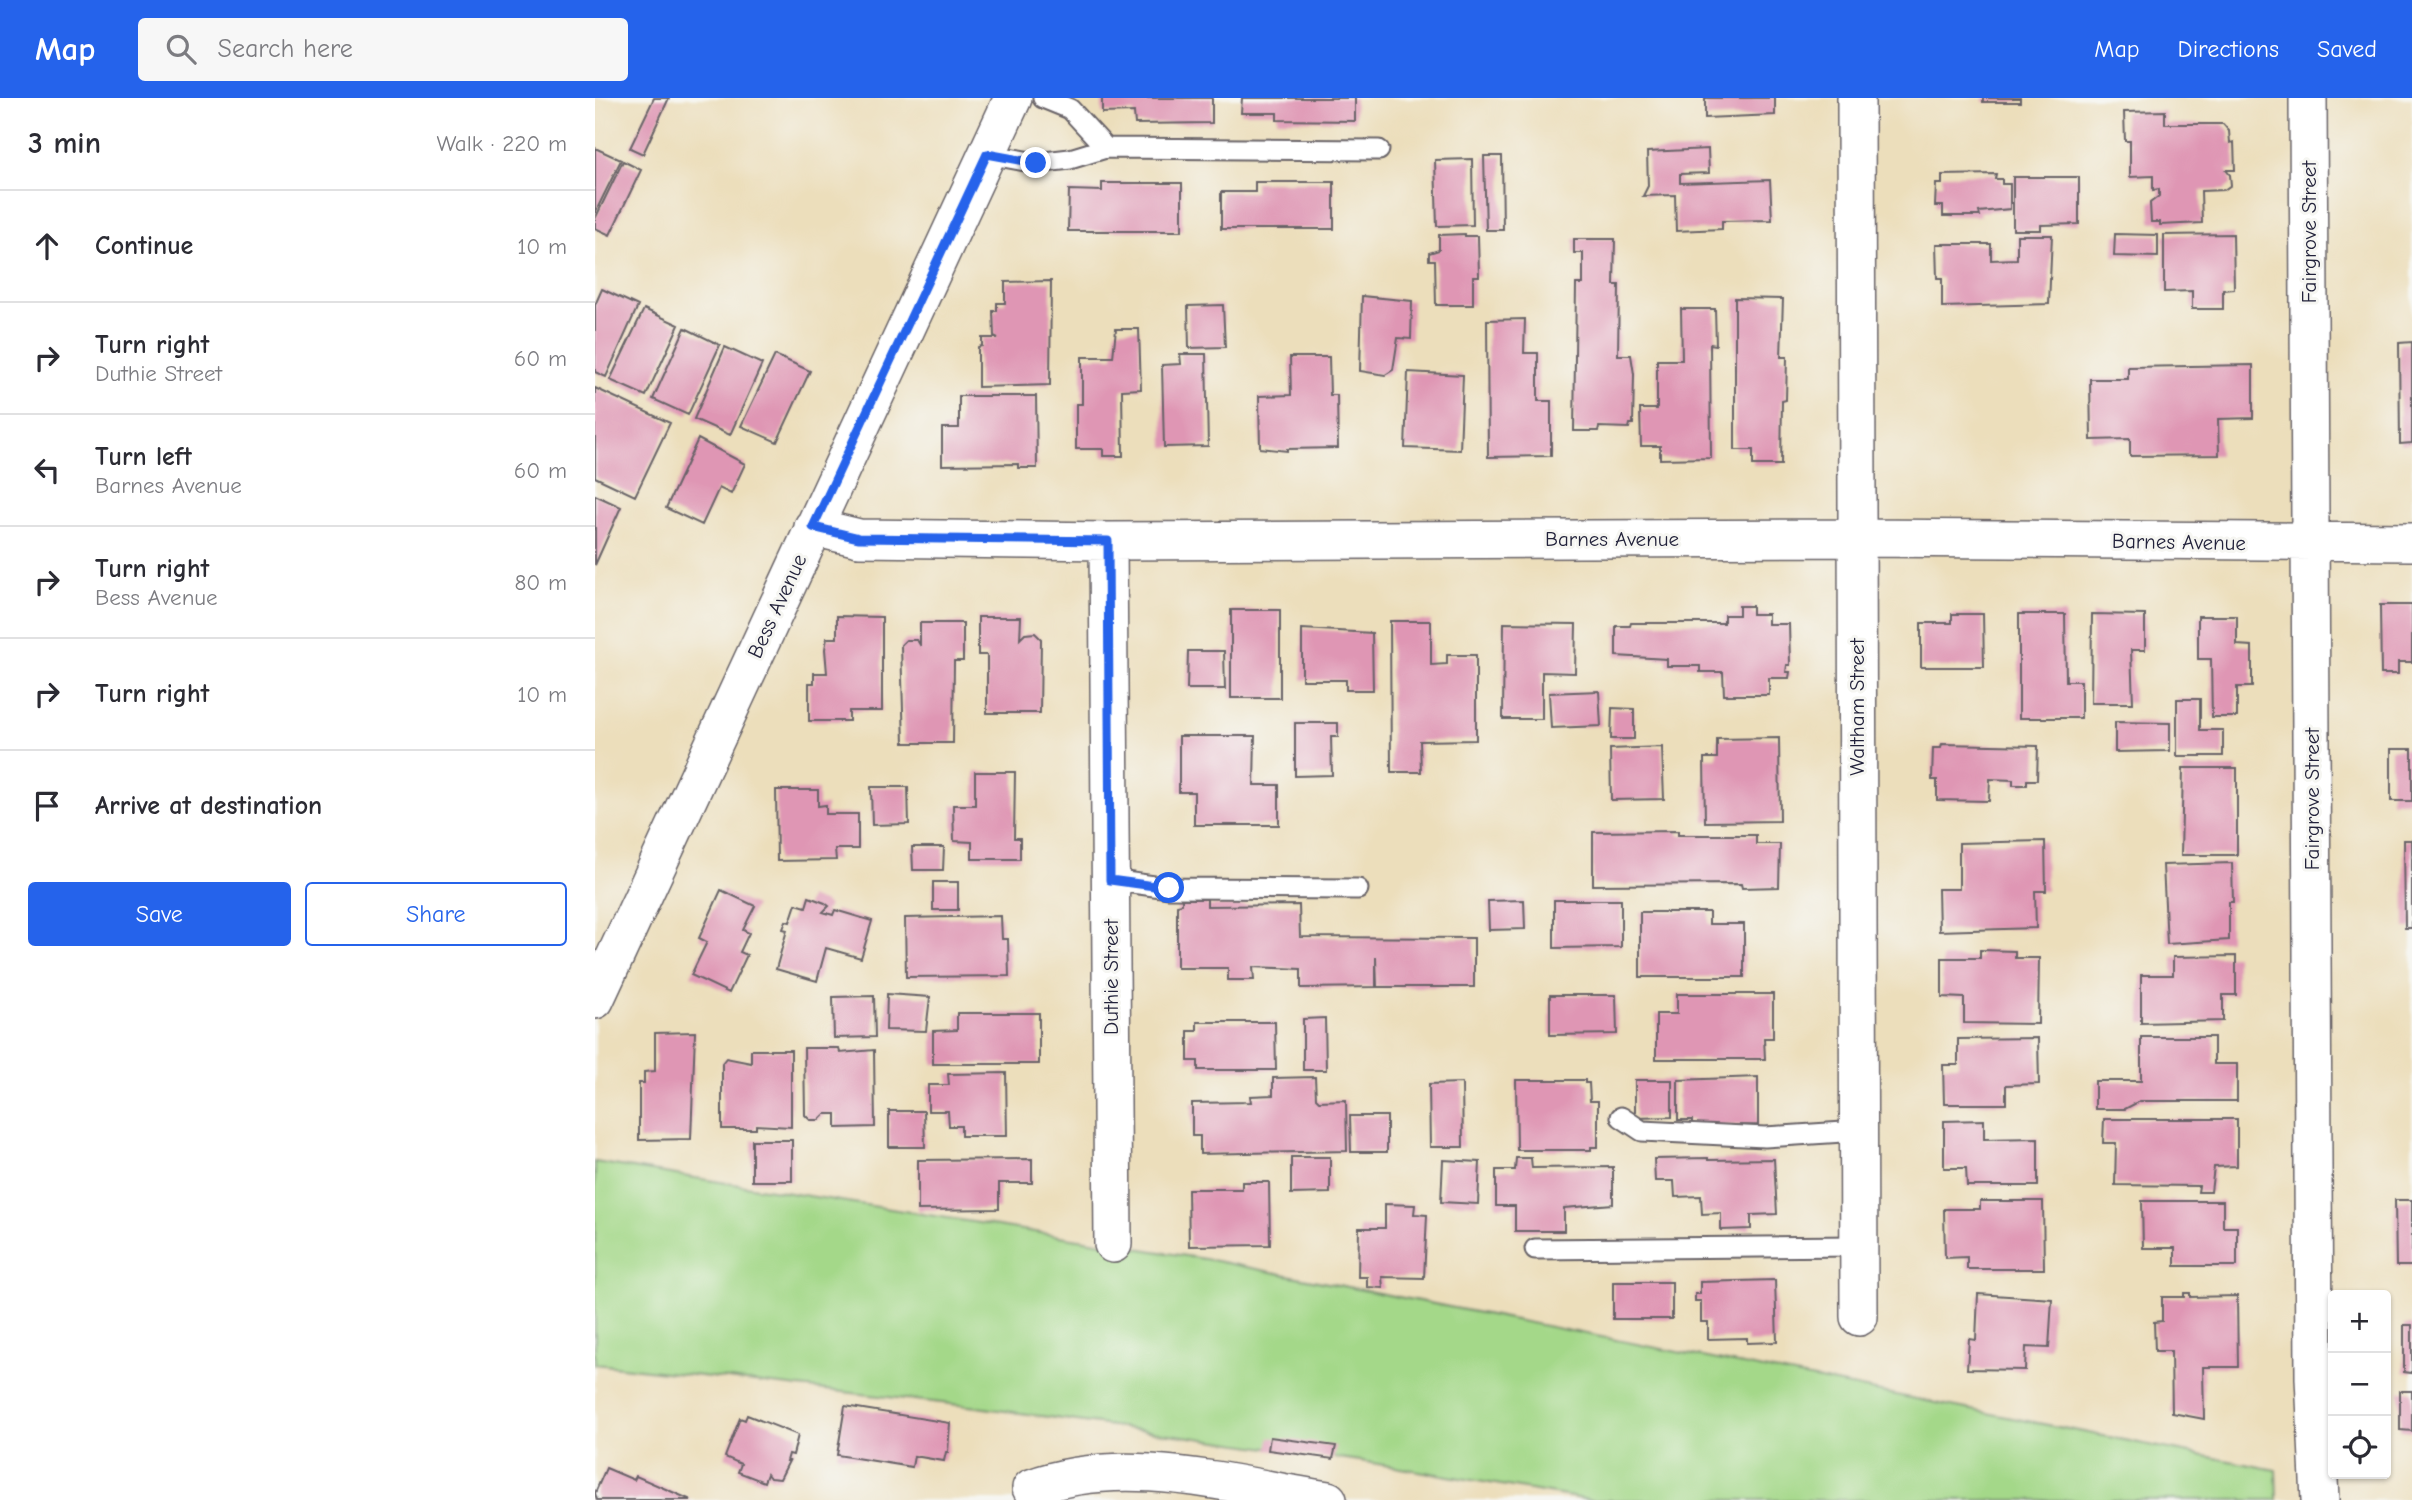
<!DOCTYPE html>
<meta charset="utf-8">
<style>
body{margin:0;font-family:"Comic Neue",sans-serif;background:#f7f7f7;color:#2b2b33}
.controls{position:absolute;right:21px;bottom:21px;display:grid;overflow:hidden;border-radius:7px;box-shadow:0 2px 5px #0004}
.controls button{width:63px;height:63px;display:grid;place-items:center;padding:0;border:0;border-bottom:2px solid #e1e1e2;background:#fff;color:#2b2b33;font:35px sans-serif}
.stop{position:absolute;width:21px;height:21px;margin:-16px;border:5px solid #2563eb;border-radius:50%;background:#fff}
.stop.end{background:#2563eb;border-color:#fff;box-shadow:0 2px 7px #0008}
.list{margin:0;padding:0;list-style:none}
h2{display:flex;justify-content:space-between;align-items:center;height:91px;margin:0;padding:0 28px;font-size:30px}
h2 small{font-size:23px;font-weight:400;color:#7c7c81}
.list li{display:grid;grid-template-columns:46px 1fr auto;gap:21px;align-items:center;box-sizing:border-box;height:112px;padding:0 28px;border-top:2px solid #e1e1e2}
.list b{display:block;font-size:26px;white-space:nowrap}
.list p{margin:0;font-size:23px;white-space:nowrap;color:#7c7c81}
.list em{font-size:23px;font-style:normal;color:#7c7c81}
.actions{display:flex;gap:14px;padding:21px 28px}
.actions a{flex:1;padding:16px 0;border:2px solid #2563eb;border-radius:7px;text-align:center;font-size:24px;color:#2563eb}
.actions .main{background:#2563eb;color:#fff}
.icon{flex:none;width:38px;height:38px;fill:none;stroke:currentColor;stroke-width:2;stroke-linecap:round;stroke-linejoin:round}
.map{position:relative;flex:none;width:1817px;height:1402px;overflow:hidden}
header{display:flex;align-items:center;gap:42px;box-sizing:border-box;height:98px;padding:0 35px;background:#2563eb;color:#fff}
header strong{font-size:33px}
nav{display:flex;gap:38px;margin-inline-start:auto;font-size:24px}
.search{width:490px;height:63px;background:#f7f7f7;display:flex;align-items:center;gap:18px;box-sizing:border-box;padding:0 24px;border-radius:7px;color:#7c7c81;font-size:26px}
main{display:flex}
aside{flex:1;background:#fff}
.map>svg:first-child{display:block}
.green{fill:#a4d889;stroke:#637d62;stroke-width:2}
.building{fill:#df96b4}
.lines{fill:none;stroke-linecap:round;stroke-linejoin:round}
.lane-casing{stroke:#696468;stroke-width:23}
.street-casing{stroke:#696468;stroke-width:40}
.lane{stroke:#fff;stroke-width:19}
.street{stroke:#fff;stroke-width:37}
.route{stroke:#2563eb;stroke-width:9}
.labels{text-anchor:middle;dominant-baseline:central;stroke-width:6;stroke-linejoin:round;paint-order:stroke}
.street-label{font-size:21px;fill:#22223b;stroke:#f6f6f2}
</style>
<header>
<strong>Map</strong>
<div class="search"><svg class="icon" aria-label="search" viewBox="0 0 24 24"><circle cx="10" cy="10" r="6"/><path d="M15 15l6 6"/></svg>Search here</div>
<nav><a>Map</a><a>Directions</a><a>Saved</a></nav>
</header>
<main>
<aside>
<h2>3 min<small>Walk · 220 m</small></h2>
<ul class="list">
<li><svg class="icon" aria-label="ahead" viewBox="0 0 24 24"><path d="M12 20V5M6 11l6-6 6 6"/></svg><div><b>Continue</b></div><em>10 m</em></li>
<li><svg class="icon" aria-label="right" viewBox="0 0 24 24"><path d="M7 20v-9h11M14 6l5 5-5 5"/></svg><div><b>Turn right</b><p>Duthie Street</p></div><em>60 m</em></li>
<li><svg class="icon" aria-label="left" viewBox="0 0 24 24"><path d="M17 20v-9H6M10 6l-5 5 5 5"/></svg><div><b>Turn left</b><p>Barnes Avenue</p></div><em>60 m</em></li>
<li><svg class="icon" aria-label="right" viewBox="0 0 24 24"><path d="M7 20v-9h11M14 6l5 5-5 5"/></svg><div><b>Turn right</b><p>Bess Avenue</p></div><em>80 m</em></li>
<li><svg class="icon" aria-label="right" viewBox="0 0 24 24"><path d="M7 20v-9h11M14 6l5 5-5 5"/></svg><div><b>Turn right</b></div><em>10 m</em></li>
<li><svg class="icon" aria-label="arrive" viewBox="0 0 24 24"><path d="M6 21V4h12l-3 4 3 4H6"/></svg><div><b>Arrive at destination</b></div></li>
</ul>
<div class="actions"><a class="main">Save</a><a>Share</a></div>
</aside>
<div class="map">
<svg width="1817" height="1402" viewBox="0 0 1817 1402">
<rect width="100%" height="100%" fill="#f6f6f2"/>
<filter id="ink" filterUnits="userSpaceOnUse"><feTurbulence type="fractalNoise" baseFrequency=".0143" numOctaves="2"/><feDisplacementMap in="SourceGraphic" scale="14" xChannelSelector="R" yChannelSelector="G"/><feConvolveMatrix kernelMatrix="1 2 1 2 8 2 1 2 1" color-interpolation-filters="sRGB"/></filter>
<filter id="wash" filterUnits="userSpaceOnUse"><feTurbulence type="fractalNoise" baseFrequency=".00686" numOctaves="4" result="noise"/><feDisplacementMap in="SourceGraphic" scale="28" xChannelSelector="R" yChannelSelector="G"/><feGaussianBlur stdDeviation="1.57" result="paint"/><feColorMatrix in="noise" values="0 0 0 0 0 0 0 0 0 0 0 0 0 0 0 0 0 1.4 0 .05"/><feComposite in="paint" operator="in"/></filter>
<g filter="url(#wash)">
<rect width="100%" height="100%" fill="#ecdebb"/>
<path class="green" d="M0 1064 616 1162 1681 1372 1682 1402H994L765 1363 382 1309 0 1266Z"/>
<g id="blocks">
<path class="building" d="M59 0H74L48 56 35 50Z
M507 0H617V25L540 26 539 14 507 15Z
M647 0H760V23L682 22V15H646Z
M1110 0H1180V17L1110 20Z
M1388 0H1425V4H1388Z
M1570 13V26H1628L1634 33 1635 45 1639 44 1640 72H1631L1635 77 1636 87 1629 92 1606 93 1607 125 1565 127V124H1556L1555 105 1564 98V91L1558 92V78L1535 79V43H1530L1529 14Z
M0 50 26 62 0 115Z
M1113 51 1114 75 1085 76V85L1175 82 1177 122 1127 123V131L1081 133 1080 97 1048 98 1053 88 1052 54Z
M889 58H907L908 132H891Z
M877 61 878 127 842 128 840 62Z
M28 63 46 72 15 137 0 130V121Z
M1401 76 1400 81H1407V86H1415V111L1384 114 1385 118H1348V108H1340L1341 86H1347V77Z
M1418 79H1484V126L1446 127V132H1418Z
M660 84H739V131H626V94H660Z
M507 85H587V133H473L474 92 507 93Z
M870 136V138H883L884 178H878V207H841L840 162H834V155L844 152V137Z
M1520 136 1563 137V159L1519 158Z
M1638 136 1639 191 1628 192V211H1597V193L1569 194V137Z
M1422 137H1457L1454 206 1347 209V180H1342L1341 146H1396V162L1422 161Z
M979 141H1020L1019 187H1024L1023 257H1036L1039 276 1038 326H1035L1034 330 1004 329 1003 333H979L981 186H988V155H979Z
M456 183 455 287 383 289V249L387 248V240H403L399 238 398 213H402V205H410V184Z
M7 191 43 208 11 279 0 274V207Z
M767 198 817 203 816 241 803 240 798 272 790 277 765 273Z
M1140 200 1188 201 1186 259H1192L1191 302 1187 303 1186 367H1158V352H1140Z
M628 207 630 249 594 250 593 208Z
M49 211 84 227 51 298 15 282Z
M1086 211H1120L1121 247 1115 246 1116 360 1065 361V348H1046L1045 311H1062V262H1087Z
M930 221 929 255H943V303H956V358L893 359 892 222Z
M90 230 125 247 93 317 58 301Z
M521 231H544L546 291 527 292 528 358H508V351H481V306H487V259H518Z
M1817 244V345L1805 346 1804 245Z
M130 249 167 266 135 337 99 321Z
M585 256H611L613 348 569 349 567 267 586 266Z
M180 257 215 273 182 344 146 328Z
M695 259H734L735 297H742L743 350 692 351V353L665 350 664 298 696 297Z
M1658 267V320L1623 321 1624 357 1535 358V341L1496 342 1495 281H1533V269Z
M813 274 868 277 865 352 810 350Z
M0 290 75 325 40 398 0 379Z
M364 298H441L442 370H423V366L347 367V330H364Z
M103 341 150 366 136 396 124 390 107 427 71 410Z
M0 397 26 409 0 467Z
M1785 507H1817V564H1803V576H1786Z
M1144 508H1157V516H1173V526H1194L1195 567H1192L1191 574H1195L1194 580H1174V597H1129L1128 574H1105V568H1072V561L1021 558V528H1035L1036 525H1129V517H1144Z
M636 512H685V600H636Z
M1357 516H1388L1389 569H1326V525H1357Z
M1424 516H1470L1471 583H1486V620H1424Z
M1497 516 1550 517V552H1536L1538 605H1496Z
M242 518 287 519V613H254V623H214V585H219V575H232L230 551 232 540H242Z
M1603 518H1642V547L1657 548V589H1642V619H1617L1616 561H1603Z
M383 519H426L425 541 430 536 440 535 446 541 445 615H392V557H383Z
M795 523H836V567L852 566V557H881V642L825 643 826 674H796Z
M325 525H368V563H359L358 645H309L306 547 311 542H322L325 547Z
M909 525 981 526 980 575 947 574V621H908Z
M707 531 777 535 778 592H751V582H707Z
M593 553H629L630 591H592Z
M1004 593 1006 628 956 630 954 595Z
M1582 601H1605V632H1628V658H1582Z
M1017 610 1039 611V641H1016Z
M1520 624 1575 625V653L1520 654Z
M700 625H743V639H736L737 677 700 678Z
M584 638H660L659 687H684V727H599V694H584Z
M1184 640 1185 723 1110 724 1109 660H1122V641Z
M1347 646 1443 648 1442 682H1432V687H1418V682L1395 681 1394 703 1342 702V682H1337L1338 650H1346Z
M1067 649 1069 701 1016 702 1015 651Z
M1796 651H1817V703H1796Z
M1588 670H1642V757H1586Z
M380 674H420L419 740H425V761H377V744L359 743 358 707H380Z
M276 689H313L314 726 277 727Z
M181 692H223V708L231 707V716H263V751H240L241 762 182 763Z
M1083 733V737H1161V746H1185L1184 789 1147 790 1146 786 998 787V734Z
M1809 742H1817V830H1810Z
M1450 743 1451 793H1440L1441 830 1344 833 1343 791H1364V745Z
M317 749H349L348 772H318Z
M1637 765 1638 804H1634V842L1572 846 1568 767Z
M338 784H363V812H338Z
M126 792 160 808 148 832 154 835 145 854 152 857 134 895 96 877 112 844 104 840Z
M214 799 230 805 234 808 228 814 238 817 240 812 277 823 266 860 231 850 222 883 181 871 192 832 188 831 191 823 195 824 201 806 211 809Z
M587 801H612V808L704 807 705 839 879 840V889H782L781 859V889L706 890V871L658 869 659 882H633V870H582V807L587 806Z
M929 802 930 831 894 832 893 803Z
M959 802H1026V849L959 850Z
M1045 814H1114V826H1149V879H1045Z
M406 818 407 841H413L414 878 311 879 310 820Z
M1385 852 1420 853V860H1444L1443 926 1369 925V900L1347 899V860H1385Z
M1641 858V897H1628V923L1546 925V877H1578V859Z
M292 896 335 899 331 933 291 932Z
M1082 896H1178V940H1169L1170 961H1061V916H1082Z
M955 897H1021L1022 936 955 937Z
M279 898 280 939 239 940 238 899Z
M362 915H444V966H338V933L362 932Z
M730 920 731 972H708V921Z
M602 924H680L681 972H603V963H593V933H602Z
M100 934 96 1041 44 1042V985H49V974L60 973V935Z
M1546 939H1619V966H1642V1003H1545L1530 1011H1500V983H1546Z
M1443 940 1444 986 1411 987V1006H1349L1348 967H1363V941Z
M209 950H244L245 955 279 952 280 1029 241 1030V1016H230L224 1022H215L210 1017Z
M156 952H196V1029L161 1027V1031H127V965L131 960 156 965Z
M411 975 412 1038H366V1028H354L353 1013H333V987H354L353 976Z
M720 979 721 1000 724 1003 751 1002 752 1053 605 1056V1038H597V1005L656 1004 655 998 678 997V980Z
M1163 979V1027L1097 1028V1022H1083V982Z
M921 982H990V985H994L995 1003H1003V1049H996V1052H922Z
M1040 982H1077V1019L1040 1020Z
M867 985 868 1049H835L834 986Z
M294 1013H329L330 1049H294Z
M755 1018H792V1054H756Z
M1509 1021H1642V1068L1619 1069 1616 1094H1603L1604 1088 1520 1087 1521 1045H1508Z
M1389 1022V1041L1443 1040V1088H1372L1371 1070H1349V1023Z
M157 1042H197V1083H157Z
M696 1059H735V1095L696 1096Z
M921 1060H936L937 1070 1018 1069V1106L969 1110V1133H920V1108H901V1072H920Z
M1113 1060V1062L1179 1061 1182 1116 1156 1117V1131L1126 1132V1115L1107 1116 1106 1098 1080 1099 1079 1083H1060L1059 1061Z
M437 1061V1085H404V1111L323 1112V1062Z
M848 1062 885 1064 883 1106 846 1104Z
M647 1084H674L675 1147 594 1148 593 1091H647Z
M1800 1102H1817V1168H1801Z
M1385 1103H1448L1449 1171H1372V1159L1350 1160 1349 1111H1385Z
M1547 1103H1628V1129H1642V1168H1580V1150H1548Z
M790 1106 820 1107 819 1116 832 1117 829 1180 787 1179 788 1190 772 1189V1179H763L764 1130H790Z
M1180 1182 1182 1244 1152 1245V1240L1113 1241V1224H1106V1203H1100V1196H1105V1184Z
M1018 1184H1077V1221H1018Z
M1589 1195H1595V1199L1642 1198 1643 1269H1608L1609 1321 1577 1315 1576 1253H1560L1559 1224 1567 1223V1199H1589Z
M1383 1196 1457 1201 1454 1250 1431 1249 1430 1272 1372 1271 1374 1241 1381 1242Z
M1809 1227H1817V1275L1809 1274Z
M1805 1293H1817V1333L1805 1332Z
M250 1308 355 1325 353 1354H351L349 1363 319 1358 317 1369 242 1357Z
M152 1317 203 1337 198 1357 194 1356 192 1363H194L185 1381 175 1380 172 1376 169 1384 143 1374 146 1366 130 1359 145 1320 150 1322Z
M675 1339 741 1348 738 1361 673 1352Z
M11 1370 39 1382 41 1378 96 1402H2L0 1395Z"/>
</g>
</g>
<g filter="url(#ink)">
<use href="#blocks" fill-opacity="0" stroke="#696468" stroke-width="2"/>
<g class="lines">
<defs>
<path id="lane" d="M448 0 475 11 511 50
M392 56 441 65 475 61 511 50 784 52
M515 782 574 790 763 791
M1026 1019 1047 1033 1170 1039 1264 1033
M940 1151 1263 1148"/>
<path id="street" d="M1261 0 1264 1219
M1713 0 1719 1280 1725 1402
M218 429 264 440 513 443 1262 440 1817 444
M513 443 518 1146
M0 902 418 0
M436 1390C529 1355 637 1387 733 1402"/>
</defs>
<use href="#lane" class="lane-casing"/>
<use href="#street" class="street-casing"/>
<use href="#lane" class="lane"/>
<use href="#street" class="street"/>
</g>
</g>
<g class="lines" filter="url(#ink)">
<path class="route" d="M441 65 392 56 218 429 264 440 513 443 515 782 574 790"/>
</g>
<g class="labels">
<g class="street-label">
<text transform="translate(1714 134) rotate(-90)">Fairgrove Street</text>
<text x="1017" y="441">Barnes Avenue</text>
<text transform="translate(1584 444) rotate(1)">Barnes Avenue</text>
<text transform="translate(182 508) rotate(-65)">Bess Avenue</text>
<text transform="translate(1262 609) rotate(-90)">Waltham Street</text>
<text transform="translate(1717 701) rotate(-90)">Fairgrove Street</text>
<text transform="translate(516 879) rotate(-90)">Duthie Street</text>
</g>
</g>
</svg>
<div class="controls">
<button>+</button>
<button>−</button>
<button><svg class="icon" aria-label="locate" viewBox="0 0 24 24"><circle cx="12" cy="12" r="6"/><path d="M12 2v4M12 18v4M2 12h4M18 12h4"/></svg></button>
</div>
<div class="stop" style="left:574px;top:790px"></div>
<div class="stop end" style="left:441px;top:65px"></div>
</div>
</main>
